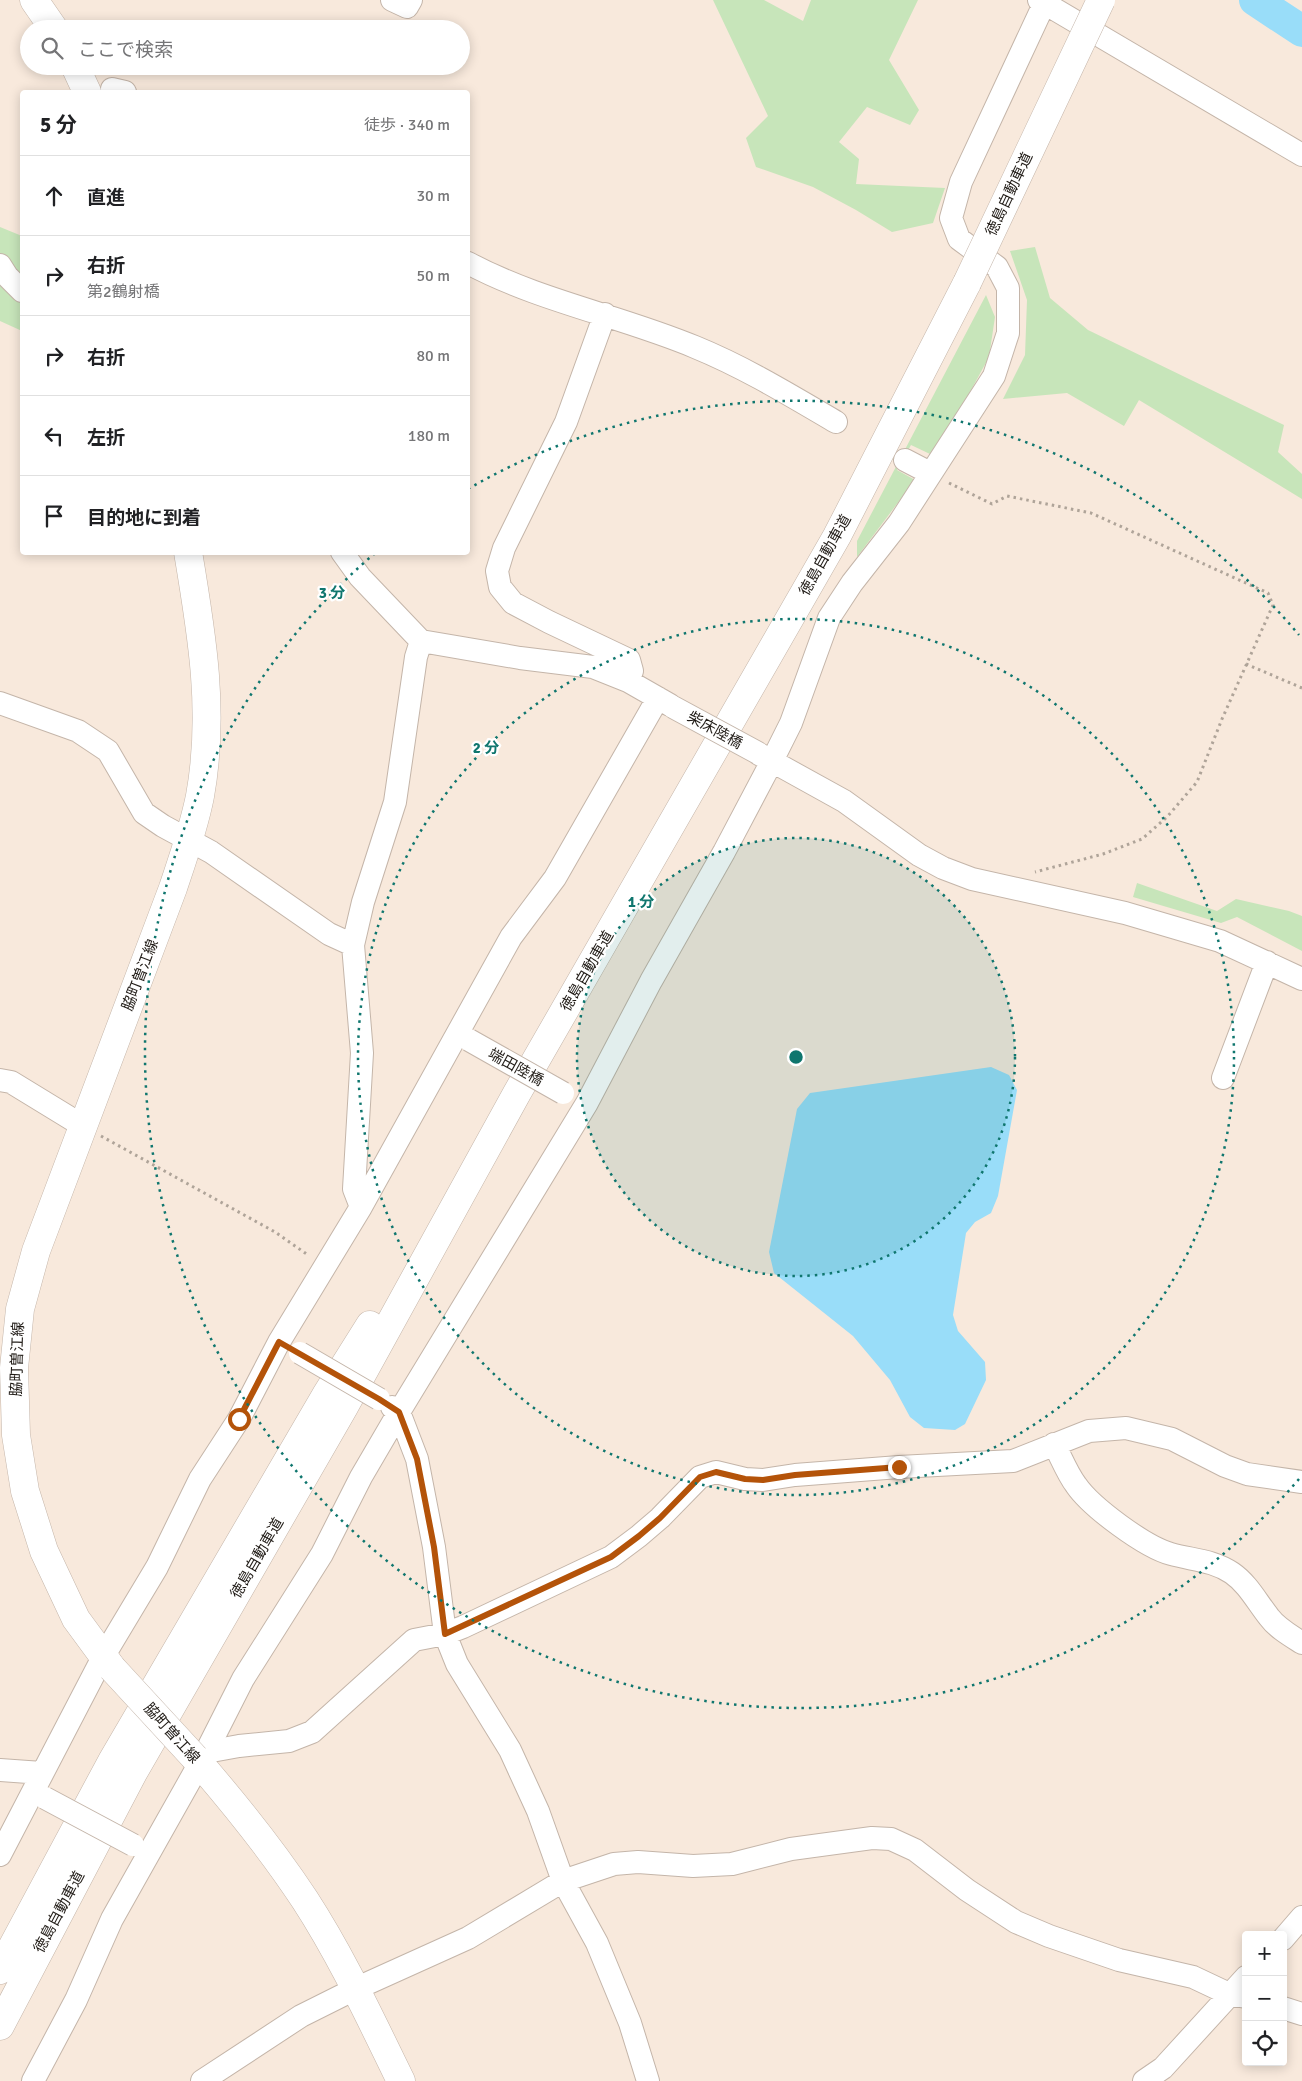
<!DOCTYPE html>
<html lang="ja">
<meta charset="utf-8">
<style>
body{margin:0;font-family:Signika,"Noto Sans JP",sans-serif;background:#f2f2f2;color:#202124}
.controls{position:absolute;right:15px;bottom:15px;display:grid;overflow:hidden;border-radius:5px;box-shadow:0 2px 12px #0003}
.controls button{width:45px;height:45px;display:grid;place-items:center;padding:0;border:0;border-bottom:1px solid #e0e0e0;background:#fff;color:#202124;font:25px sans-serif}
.stop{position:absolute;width:15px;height:15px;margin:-11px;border:4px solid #b45309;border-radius:50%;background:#fff}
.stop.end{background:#b45309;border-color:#fff;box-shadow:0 1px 5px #0008}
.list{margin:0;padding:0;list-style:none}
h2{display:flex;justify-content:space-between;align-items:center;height:65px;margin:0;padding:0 20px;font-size:21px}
h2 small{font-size:16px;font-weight:400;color:#757577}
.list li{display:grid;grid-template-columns:32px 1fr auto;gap:15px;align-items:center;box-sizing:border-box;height:80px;padding:0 20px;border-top:1px solid #e0e0e0}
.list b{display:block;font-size:19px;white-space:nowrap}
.list p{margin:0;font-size:16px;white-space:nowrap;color:#757577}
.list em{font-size:16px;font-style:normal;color:#757577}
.icon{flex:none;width:28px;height:28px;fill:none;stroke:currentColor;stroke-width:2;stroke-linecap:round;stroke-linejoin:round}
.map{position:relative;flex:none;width:1302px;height:2081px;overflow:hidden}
.search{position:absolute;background:#fff;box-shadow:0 2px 12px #0003;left:20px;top:20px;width:450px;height:55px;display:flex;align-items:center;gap:12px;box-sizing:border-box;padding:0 18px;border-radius:28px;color:#757577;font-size:19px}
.panel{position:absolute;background:#fff;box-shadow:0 2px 12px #0003;left:20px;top:90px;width:450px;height:465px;border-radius:5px}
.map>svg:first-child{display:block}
.green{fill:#c7e5ba}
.water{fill:#99ddf9}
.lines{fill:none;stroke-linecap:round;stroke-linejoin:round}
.river{stroke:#99ddf9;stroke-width:32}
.minor-casing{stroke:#c4b5a9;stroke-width:24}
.major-casing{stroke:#c4b5a9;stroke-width:29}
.highway-casing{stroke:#c4b5a9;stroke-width:29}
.path{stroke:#afa499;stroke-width:3;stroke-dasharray:2.5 4;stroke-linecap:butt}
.minor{stroke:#fff;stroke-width:22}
.major{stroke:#fff;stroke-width:28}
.highway{stroke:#fff;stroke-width:28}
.minor-bridge-casing{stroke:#c4b5a9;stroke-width:24;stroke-linecap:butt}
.major-bridge-casing{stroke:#c4b5a9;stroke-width:29;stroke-linecap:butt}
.highway-bridge-casing{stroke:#c4b5a9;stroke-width:29;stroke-linecap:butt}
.minor-bridge{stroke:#fff;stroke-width:22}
.major-bridge{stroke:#fff;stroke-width:28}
.highway-bridge{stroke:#fff;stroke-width:28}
.route{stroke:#b45309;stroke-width:6}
.ring{fill:none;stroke:#0f766e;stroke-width:2.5;stroke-dasharray:2.5 5}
.labels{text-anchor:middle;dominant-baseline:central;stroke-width:4.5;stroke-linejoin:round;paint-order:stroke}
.street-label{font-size:15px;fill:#201b16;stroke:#fff}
.centre{fill:#0f766e;stroke:#fff;stroke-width:2.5}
.ring-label{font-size:15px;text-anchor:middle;font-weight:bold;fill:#0f766e;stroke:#fff;stroke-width:4.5;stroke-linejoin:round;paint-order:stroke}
</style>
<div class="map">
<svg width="1302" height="2081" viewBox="0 0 1302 2081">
<rect width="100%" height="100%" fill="#f8e9dc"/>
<path class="green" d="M713 0H764L803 21 811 0H918L889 60 919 110 910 125 867 107 839 142 859 159 856 184 945 188 933 223 892 232 856 210 813 187 756 167 746 138 768 116Z
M0 227 22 236V331L0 321Z
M1035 247 1050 298 1088 330 1284 425 1278 452 1302 474V499L1139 400 1124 426 1067 393 1003 399 1025 355 1027 300 1010 251Z
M986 295 995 317 989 357 957 416 930 454 911 445 897 470 915 480 857 557V541Z
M1137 883 1217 911 1236 899 1289 911 1302 916V951L1237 917 1221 923 1133 897Z"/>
<path class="water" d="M991 1067 1009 1075 1017 1090 998 1196 991 1213 975 1222 966 1233 953 1315 958 1331 985 1362 986 1380 965 1424 955 1430 924 1428 910 1417 890 1380 853 1336 774 1273 769 1252 797 1109 810 1093Z"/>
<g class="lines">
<path class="river" d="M1255 0 1302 31"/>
<defs>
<path id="minor" d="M392 0 407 7 411 0
M1039 0 1302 155
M112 89 125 92
M468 263C539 301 621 316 695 347 744 367 790 395 836 422
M0 265 7 276 22 291
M605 314 566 422 504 548 497 571 500 587 513 603 549 622 629 660 632 671 628 681
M905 460 930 473
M342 552 360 577 421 641 520 658 593 667 628 681 670 705
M0 703 78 731 108 751 144 813 163 826 211 852 329 934 353 945
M759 754 844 801 919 855 943 868 972 879 1125 913 1220 941 1302 979
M1223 1078 1267 962
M0 1080 11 1082 83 1126
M361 1207 354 1189 362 1053 353 945 363 902 395 802 416 657 421 641
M392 1407 399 1412 417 1459 434 1547 445 1634 457 1664 510 1750 538 1811 563 1881 597 1943 630 2023 648 2081
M1054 1444C1061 1457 1067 1473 1076 1485 1091 1507 1145 1547 1171 1554 1192 1560 1213 1560 1232 1573 1248 1584 1257 1602 1269 1617 1277 1628 1291 1636 1302 1643
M206 1752 239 1746 289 1741 312 1732 414 1640 445 1634 463 1627 611 1557 639 1536 660 1518 700 1477 716 1472 745 1479 763 1480 795 1475 899 1467 1013 1461 1089 1431 1126 1428 1172 1439 1225 1466 1247 1474 1302 1482
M0 1770 42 1773
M0 1855 103 1657 157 1567 200 1479 239 1419 279 1342 361 1207 511 937 555 878 658 698
M1283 1939 1302 1917
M1283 2008 1302 2014
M33 2081 76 2000 112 1919 206 1752 243 1679 322 1554 361 1477 399 1412 587 1103 651 981 724 852 772 761 791 723 829 618 852 583 899 523 994 376 1008 333V288L997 267 959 239 951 218 961 182 1044 4
M202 2081 301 2016 355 1989 468 1938 563 1881 614 1864 638 1862 693 1866 732 1864 791 1849 872 1838 891 1839 915 1850 967 1890 1016 1922 1049 1936 1119 1960 1193 1977 1229 1994 1246 1997
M1144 2081 1163 2068 1246 1977"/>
<path id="major" d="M34 0 54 29
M75 66 87 92
M112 1668 76 1619 44 1551 25 1491 16 1435 14 1368 20 1309 36 1251 173 888C183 858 194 827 200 796 215 713 202 635 188 552
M195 1758C235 1804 272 1850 305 1900 342 1957 371 2020 401 2081"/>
<path id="highway" d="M0 1970 112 1761 326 1395 370 1325
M0 2026 133 1773 344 1407 517 1093 837 536 967 283"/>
</defs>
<use href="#minor" class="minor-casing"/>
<use href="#major" class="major-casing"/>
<use href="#highway" class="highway-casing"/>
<path class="path" d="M949 483 992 504 1007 496 1091 513 1268 593 1273 605 1222 719 1197 782 1167 817 1142 839 1103 854 1035 872
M1246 664 1302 688
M101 1136 275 1232 308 1255"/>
<use href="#minor" class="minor"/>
<use href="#major" class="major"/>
<use href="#highway" class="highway"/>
<defs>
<path id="minor-bridge" d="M673 707 758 753
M469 1040 563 1093
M300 1353 379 1399
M45 1798 133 1845"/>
<path id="major-bridge" d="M112 1668 195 1758"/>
<path id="highway-bridge" d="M967 283 1101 0"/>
</defs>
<use href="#minor-bridge" class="minor-bridge-casing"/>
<use href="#major-bridge" class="major-bridge-casing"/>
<use href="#highway-bridge" class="highway-bridge-casing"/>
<use href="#minor-bridge" class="minor-bridge"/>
<use href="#major-bridge" class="major-bridge"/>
<use href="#highway-bridge" class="highway-bridge"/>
</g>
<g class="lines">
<path class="route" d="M239 1419 279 1342 379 1399 399 1412 417 1459 434 1547 445 1634 611 1557 639 1536 660 1518 700 1477 716 1472 745 1479 763 1480 795 1475 899 1467"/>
</g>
<circle cx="796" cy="1057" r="219" fill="#0f766e" fill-opacity=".12"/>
<g class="ring">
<circle cx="796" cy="1057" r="219"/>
<circle cx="796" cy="1057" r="438"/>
<path d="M1299 1479A656 656 0 1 1 374 554M468 489A656 656 0 0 1 1299 635"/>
</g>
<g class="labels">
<g class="street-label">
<text transform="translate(1009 194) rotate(-65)">徳島自動車道</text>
<text transform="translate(825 555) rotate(-61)">徳島自動車道</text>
<text transform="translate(715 730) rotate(29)">柴床陸橋</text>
<text transform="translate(587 971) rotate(-60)">徳島自動車道</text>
<text transform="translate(140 975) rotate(-69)">脇町曽江線</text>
<text transform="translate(516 1067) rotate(29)">端田陸橋</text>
<text transform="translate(17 1359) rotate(-88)">脇町曽江線</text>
<text transform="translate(257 1558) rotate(-60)">徳島自動車道</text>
<text transform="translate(172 1733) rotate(48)">脇町曽江線</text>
<text transform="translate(59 1912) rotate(-62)">徳島自動車道</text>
</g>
</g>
<circle cx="796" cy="1057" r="8" class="centre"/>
<g class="ring-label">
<text x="332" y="598">3 分</text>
<text x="486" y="753">2 分</text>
<text x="641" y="907">1 分</text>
</g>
</svg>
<div class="controls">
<button>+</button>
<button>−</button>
<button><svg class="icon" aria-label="locate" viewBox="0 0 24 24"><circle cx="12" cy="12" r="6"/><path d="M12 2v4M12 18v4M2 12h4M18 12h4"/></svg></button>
</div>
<div class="stop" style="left:239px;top:1419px"></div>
<div class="stop end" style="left:899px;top:1467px"></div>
<div class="search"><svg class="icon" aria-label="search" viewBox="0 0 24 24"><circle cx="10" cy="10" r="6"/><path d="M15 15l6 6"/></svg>ここで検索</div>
<section class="panel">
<h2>5 分<small>徒歩 · 340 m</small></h2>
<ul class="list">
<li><svg class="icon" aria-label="ahead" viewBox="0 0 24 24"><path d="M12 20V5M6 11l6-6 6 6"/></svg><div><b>直進</b></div><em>30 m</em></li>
<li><svg class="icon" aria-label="right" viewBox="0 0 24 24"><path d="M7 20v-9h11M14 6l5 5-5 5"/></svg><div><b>右折</b><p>第2鶴射橋</p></div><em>50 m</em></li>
<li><svg class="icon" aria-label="right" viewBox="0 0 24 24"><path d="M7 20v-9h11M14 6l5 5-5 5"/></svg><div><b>右折</b></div><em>80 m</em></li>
<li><svg class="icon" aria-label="left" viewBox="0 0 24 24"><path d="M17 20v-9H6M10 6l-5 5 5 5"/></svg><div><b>左折</b></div><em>180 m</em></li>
<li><svg class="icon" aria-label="arrive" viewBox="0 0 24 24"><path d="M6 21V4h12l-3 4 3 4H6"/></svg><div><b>目的地に到着</b></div></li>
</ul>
</section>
</div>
